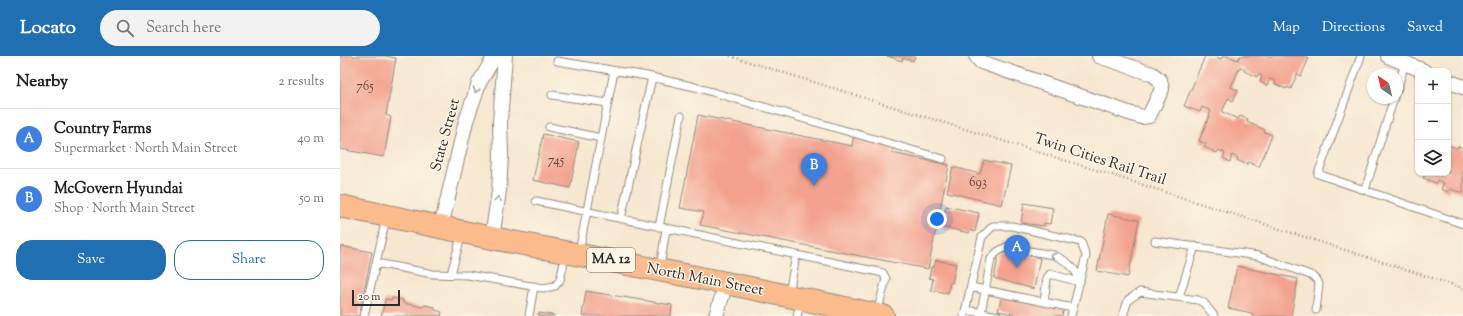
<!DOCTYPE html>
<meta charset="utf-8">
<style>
body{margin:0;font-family:"Sorts Mill Goudy",serif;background:#f2f2f2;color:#222}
.controls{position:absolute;right:12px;top:12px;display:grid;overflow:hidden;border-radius:8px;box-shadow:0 1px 3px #0004}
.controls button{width:36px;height:36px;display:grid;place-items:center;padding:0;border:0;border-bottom:1px solid #e0e0e0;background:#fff;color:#222;font:20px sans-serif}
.compass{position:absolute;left:1027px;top:12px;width:36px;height:36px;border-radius:50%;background:#fff;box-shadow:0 1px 3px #0004;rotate:325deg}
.scale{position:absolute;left:12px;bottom:10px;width:48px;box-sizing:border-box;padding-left:4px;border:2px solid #2b2b2b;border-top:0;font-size:11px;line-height:14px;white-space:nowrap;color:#2b2b2b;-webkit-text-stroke:3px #fcf5e5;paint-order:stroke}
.you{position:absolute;left:597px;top:163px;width:14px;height:14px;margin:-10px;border:3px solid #fff;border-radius:50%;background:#1a73e8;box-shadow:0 0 0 6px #1a73e833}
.badge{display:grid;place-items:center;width:26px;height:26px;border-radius:50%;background:#1f6fb2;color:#fff;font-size:13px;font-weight:700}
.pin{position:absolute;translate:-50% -33px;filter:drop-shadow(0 1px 2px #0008)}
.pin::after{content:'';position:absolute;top:21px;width:14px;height:12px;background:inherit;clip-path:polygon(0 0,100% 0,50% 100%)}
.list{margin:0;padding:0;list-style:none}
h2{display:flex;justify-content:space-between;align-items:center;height:52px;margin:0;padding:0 16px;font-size:17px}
h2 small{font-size:13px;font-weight:400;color:#767676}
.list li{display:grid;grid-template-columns:26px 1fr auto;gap:12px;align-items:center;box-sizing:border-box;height:60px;padding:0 16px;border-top:1px solid #e0e0e0}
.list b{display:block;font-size:15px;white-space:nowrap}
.list p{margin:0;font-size:13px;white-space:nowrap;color:#767676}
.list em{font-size:13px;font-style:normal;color:#767676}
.actions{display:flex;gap:8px;padding:12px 16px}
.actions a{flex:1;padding:9px 0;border:1px solid #1f6fb2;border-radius:16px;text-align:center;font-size:14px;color:#1f6fb2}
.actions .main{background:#1f6fb2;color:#fff}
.icon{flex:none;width:22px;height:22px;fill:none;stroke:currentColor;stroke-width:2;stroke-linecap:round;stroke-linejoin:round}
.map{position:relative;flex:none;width:1123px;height:260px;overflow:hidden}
header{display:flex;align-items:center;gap:24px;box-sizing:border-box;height:56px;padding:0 20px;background:#1f6fb2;color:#fff}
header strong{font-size:19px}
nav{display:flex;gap:22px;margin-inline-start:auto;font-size:14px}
.search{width:280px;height:36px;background:#f2f2f2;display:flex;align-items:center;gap:10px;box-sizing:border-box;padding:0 14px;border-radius:22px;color:#767676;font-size:15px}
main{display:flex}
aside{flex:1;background:#fff}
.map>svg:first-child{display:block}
.building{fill:#f3a18e}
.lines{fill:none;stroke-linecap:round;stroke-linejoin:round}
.service-casing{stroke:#91897e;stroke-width:9}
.minor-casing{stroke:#91897e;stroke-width:16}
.trunk-casing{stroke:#91897e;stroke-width:24}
.path{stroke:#91897e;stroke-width:2.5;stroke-dasharray:1 3;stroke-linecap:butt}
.service{stroke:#fff;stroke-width:7}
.minor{stroke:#fff;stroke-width:14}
.trunk{stroke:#fbbb8c;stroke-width:22}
.oneway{stroke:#a0a0a0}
.labels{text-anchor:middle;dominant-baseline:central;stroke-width:3;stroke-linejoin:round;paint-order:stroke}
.number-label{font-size:13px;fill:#5d4844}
.shield{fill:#fcf5e5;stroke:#6a6863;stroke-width:1}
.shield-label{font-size:14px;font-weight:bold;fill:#2b2b2b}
.street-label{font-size:15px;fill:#2b2b2b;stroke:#fcf5e5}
</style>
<header>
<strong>Locato</strong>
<div class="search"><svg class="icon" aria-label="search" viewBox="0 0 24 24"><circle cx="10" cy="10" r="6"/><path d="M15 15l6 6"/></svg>Search here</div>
<nav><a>Map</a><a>Directions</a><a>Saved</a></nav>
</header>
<main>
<aside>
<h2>Nearby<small>2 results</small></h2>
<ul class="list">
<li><span class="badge" style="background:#3f7fe0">A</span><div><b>Country Farms</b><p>Supermarket · North Main Street</p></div><em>40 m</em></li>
<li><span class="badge" style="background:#3f7fe0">B</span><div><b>McGovern Hyundai</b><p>Shop · North Main Street</p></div><em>50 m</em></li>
</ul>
<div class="actions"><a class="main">Save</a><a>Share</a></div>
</aside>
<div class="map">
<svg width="1123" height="260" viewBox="0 0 1123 260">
<rect width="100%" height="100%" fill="#fcf5e5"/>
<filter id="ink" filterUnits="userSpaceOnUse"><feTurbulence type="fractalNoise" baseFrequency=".025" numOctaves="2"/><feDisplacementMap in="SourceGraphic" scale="8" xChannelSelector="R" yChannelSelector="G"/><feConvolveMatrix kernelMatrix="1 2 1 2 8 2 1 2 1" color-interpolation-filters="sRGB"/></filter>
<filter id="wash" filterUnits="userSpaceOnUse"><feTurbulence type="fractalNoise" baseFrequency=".012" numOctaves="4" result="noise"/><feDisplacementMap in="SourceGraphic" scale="16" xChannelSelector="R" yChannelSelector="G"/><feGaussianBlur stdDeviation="0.9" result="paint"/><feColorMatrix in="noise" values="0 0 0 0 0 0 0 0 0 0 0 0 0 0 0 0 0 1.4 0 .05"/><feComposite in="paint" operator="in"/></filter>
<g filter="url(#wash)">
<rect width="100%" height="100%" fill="#f7e7d0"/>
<g id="blocks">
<path class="building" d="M0 0H45L56 2 46 59 51 61 44 101 0 93Z
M547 0H575L573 5 563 2 562 5Z
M865 0H875L881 3 883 0H887L898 4 900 0H964L969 2 961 20 957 18 951 33 947 31 946 33 935 28 936 26 930 23 927 30 920 26 922 20 918 18 917 21 904 15 905 13 900 11 891 31 898 34 893 45 888 42 882 56 898 63 900 60 908 63 907 66 925 74 924 76 932 79 919 111 908 106 907 109 897 104 898 102 892 99 890 106 883 102 885 97 879 94 877 97 864 91 866 88 859 85 871 55 862 51 860 56 844 50Z
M358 59 512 90 514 78 555 86 552 97 609 109 588 213 360 169 364 156 340 152Z
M203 78 239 86 230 132 193 124Z
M1108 89 1117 92 1118 90 1123 92V137L1110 133 1108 136 1101 133 1104 127 1097 124 1096 127 1083 122 1085 119 1079 117H1108Z
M644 104 671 110 662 149 607 136 613 111 640 118Z
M684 147 713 152 710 168 704 167V170L681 167Z
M606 150 639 157 635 176 630 174 629 177 602 171Z
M768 158 799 164 788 221 757 215Z
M0 190 32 196 19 260H0Z
M668 195 700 202 694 233 654 222 659 197Z
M596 204 616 208 612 227H610L608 237 591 234 593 223 589 222 591 211H594Z
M897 210 958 223 951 260H912V257L888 252Z
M246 235 332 249 331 260H242Z
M662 239 724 252 722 260H683L658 255Z
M52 242 63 244V247L83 251 84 249 95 251V254L102 256 101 260H40L42 258 45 243 52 244Z
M199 257 214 259V260H199Z"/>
</g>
</g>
<g filter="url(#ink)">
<use href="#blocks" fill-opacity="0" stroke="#91897e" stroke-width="1"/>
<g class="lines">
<defs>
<path id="service" d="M1021 0 978 118 1123 168
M217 5 307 20 355 31 603 103
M1057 34 1065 7
M212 39 268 47
M209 71 261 82
M1025 134 1054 42
M196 145 539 216 543 217 546 223 537 257
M281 163 312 21
M319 171 341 60
M815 185 918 200 973 220 977 224 979 228 976 254
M239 196 274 15
M36 207 93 218 128 219 203 232 215 230 220 224 226 198
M320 212 326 173
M111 218 122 177
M631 231 733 252
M449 238 456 199
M839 241 855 190
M704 246 707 222 710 218 740 226
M626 254 658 260
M641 257 651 203 657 196 666 191 671 192 714 199C727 205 735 211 740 225
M24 260 46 163
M189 260 194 230
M457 260 461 245
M624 260 642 181 653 170H672L741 186 746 200 731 260
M783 260 788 244 800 236 858 244 864 247 874 260"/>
<path id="minor" d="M636 0 641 6 792 58 802 61 809 60 822 33 820 24 812 18 759 0
M1048 0 1084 15
M1108 25 1123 31
M101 171 126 65 139 27 155 0
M152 182 159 135 161 101 160 66 165 0
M376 260 386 227"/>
<path id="trunk" d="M0 150 152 182 386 227 543 260"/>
</defs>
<use href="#service" class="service-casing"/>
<use href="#minor" class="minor-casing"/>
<use href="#trunk" class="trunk-casing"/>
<path class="path" d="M390 0 772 119 1123 232"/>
<use href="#service" class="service"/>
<use href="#minor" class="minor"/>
<use href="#trunk" class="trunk"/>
</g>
<defs><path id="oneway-chevron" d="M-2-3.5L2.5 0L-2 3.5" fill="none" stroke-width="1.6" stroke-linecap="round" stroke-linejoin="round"/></defs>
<g class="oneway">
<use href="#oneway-chevron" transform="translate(136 34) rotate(109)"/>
<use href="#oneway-chevron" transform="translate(158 143) rotate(-82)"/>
<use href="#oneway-chevron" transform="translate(713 200) rotate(-163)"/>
</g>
</g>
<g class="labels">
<g class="number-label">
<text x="25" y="31">765</text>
<text x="216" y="105">745</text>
<text x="638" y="127">693</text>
</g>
<rect class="shield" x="247" y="192" width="48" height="24" rx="3"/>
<g class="shield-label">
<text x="271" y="204">MA 12</text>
</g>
<g class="street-label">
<text transform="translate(106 79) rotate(-75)">State Street</text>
<text transform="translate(760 104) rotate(18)">Twin Cities Rail Trail</text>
<text transform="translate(365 224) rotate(11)">North Main Street</text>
</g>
</g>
</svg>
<div class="controls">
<button>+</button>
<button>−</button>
<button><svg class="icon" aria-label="layers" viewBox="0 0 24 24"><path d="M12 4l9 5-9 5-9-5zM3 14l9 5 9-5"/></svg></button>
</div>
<svg class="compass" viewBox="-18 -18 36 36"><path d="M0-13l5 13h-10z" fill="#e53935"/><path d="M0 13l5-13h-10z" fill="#767676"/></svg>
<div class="scale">20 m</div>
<div class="you"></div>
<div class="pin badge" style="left:677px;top:212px;background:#3f7fe0">A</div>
<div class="pin badge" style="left:474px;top:130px;background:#3f7fe0">B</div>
</div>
</main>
